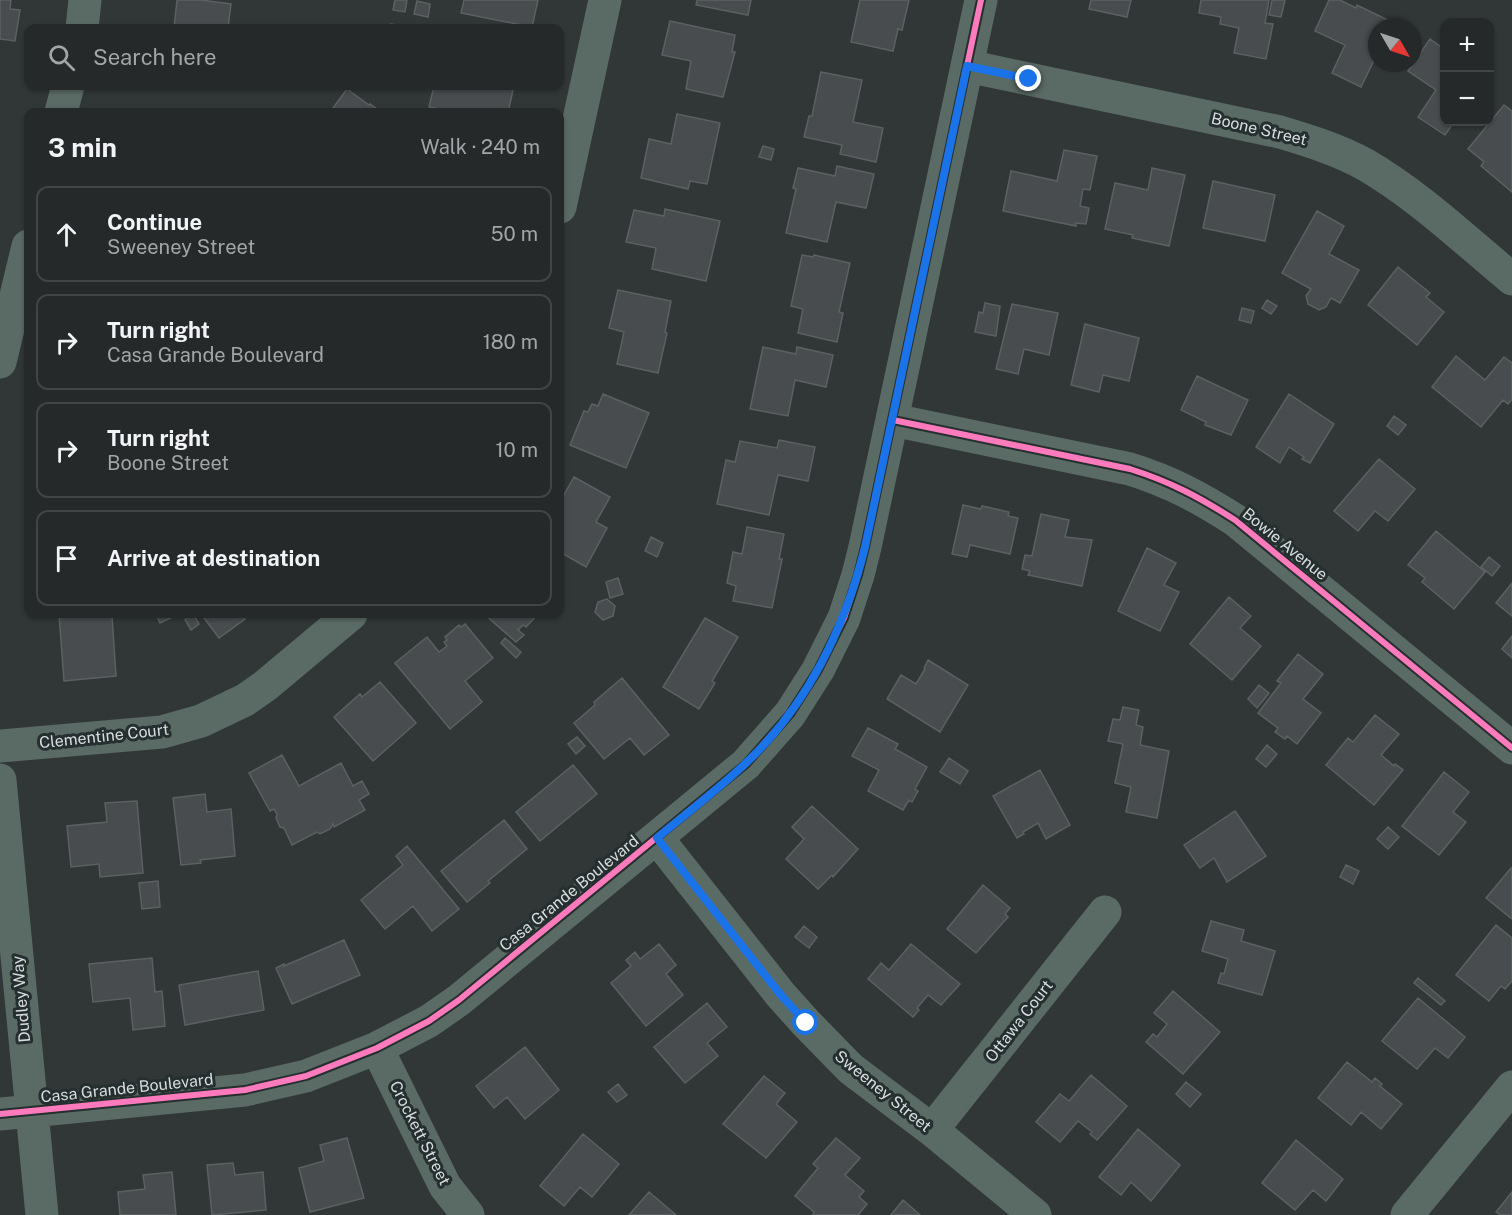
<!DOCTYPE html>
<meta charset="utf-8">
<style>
body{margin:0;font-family:"Public Sans",sans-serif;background:#313535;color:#f1f3f6}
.controls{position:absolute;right:18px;top:18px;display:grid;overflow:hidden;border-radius:12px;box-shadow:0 2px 4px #0004}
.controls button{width:54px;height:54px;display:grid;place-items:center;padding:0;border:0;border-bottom:2px solid #424546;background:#252929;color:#f1f3f6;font:30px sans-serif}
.compass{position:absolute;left:1368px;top:18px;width:54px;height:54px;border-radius:50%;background:#252929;box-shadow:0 2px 4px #0004;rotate:129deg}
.stop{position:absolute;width:18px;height:18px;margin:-14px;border:4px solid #1a73e8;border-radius:50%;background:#fff}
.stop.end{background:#1a73e8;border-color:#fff;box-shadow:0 2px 6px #0008}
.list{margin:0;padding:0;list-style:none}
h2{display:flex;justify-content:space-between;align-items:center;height:78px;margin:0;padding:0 24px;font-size:26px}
h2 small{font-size:20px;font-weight:400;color:#a3a6a8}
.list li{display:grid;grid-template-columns:39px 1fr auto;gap:18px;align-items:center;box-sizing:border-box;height:96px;margin:0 12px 12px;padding:0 12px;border:2px solid #424546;border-radius:12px}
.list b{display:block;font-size:22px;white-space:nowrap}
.list p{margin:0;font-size:20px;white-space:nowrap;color:#a3a6a8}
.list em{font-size:20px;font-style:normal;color:#a3a6a8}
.icon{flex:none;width:33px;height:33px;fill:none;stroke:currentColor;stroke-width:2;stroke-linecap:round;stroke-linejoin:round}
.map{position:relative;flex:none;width:1512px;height:1215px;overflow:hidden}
.search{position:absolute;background:#252929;box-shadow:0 2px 4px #0004;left:24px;top:24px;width:540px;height:66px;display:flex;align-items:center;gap:15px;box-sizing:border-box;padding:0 21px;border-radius:12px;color:#a3a6a8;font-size:22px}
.panel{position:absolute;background:#252929;box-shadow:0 2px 4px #0004;left:24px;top:108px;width:540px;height:510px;border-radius:12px}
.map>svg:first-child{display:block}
.building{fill:#484c4e;stroke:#5b6060;stroke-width:1.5}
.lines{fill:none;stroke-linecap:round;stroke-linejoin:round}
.minor{stroke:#5a6a64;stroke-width:33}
.cycleway-casing{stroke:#262f2f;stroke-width:10}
.cycleway{stroke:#fd7abc;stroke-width:6}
.route{stroke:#1a73e8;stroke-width:8}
.labels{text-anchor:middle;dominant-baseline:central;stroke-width:6;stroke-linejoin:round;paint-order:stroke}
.street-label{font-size:16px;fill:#d7dddd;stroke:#262f2f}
</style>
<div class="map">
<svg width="1512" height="1215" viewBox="0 0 1512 1215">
<rect width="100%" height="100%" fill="#313737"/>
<path class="building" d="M0 0H11L10 9 20 10 15 41 0 39Z
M177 0H201L231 4 228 28H174Z
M395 0H407L405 12 393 10Z
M464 0H538L532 27 461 13Z
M697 0H751L748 15 696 5Z
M860 0H909L902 30 898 29 893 51 851 42Z
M1091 0H1131L1127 17 1089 9Z
M1201 0H1269L1265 23 1273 24 1266 59 1234 53 1239 28 1220 24 1221 17 1199 13Z
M1272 0H1285L1281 17 1269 15Z
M1329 0H1340L1356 8 1357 5 1392 22 1390 27H1377V54L1361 87 1332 73 1345 45 1315 31Z
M417 1 430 4 428 17 414 14Z
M670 21 735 35 732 52H735L723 97 686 89 691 61 662 55Z
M391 24 406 27V28H390Z
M1430 39 1444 49V122H1454L1445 135 1418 117 1436 90 1408 71Z
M821 72 862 80 853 122 883 128 876 162 840 154 842 145 804 137 809 116H812Z
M434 86H514L508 112H455L429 107Z
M347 89 369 105 370 104 381 112H330Z
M1504 105 1512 111V192L1481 166 1484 162 1468 149Z
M677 114 720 123 707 184 690 181 688 189 641 178 649 139 671 144Z
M763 146 774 149 771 160 759 157Z
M1064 150 1097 156 1090 190 1083 189 1080 206 1089 208 1086 224 1076 223V226L1003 211 1011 171 1057 181Z
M837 166 874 174 866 208 836 202 827 242 786 233 796 189 793 188 798 168 835 176Z
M1152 168 1185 175 1169 246 1132 238 1133 235 1105 229 1115 183 1148 190Z
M1213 181 1275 195 1265 241 1203 228Z
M665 209 720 221 706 281 652 269 656 248 626 242 634 210 664 216Z
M1317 211 1344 226 1329 254 1359 270 1340 303 1331 298 1326 307 1319 310 1308 304 1306 296 1311 289 1282 273Z
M802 255 813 257 814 255 850 263 839 312 843 313 837 342 798 333 803 309 791 306Z
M1398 267 1430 293 1426 297 1444 312 1417 345 1368 305Z
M618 290 671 301 665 332 667 333 658 373 617 364 624 332 609 328Z
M1267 300 1277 306 1271 314 1262 308Z
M985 303 1000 306 996 336 975 332 979 312 983 313Z
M1012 304 1058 313 1049 355 1024 349 1018 374 996 369Z
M1242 308 1254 311 1251 323 1239 320Z
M1085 324 1139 338 1129 381 1103 375 1099 392 1071 385Z
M763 347 796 354 797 347 833 355 826 387 795 380 788 416 750 409Z
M1456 356 1485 380 1504 357 1512 363V399L1508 404 1503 400 1481 427 1432 387Z
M1197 376 1248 400 1231 435 1205 425 1206 422 1181 410Z
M603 394 649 413 626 468 570 445 584 411 588 412 592 404 598 406Z
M1289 394 1334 424 1310 463 1302 459 1304 457 1289 447 1280 463 1256 447Z
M1394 416 1406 425 1398 435 1387 426Z
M779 440 815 447 808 481 778 475 769 515 717 504 726 460 735 462 740 441 777 448Z
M1379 459 1415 489 1388 521 1375 511 1358 531 1334 511Z
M574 477 610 497 596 522 607 528 586 567 560 552V502Z
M963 505 981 509 982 506 1009 512 1008 516 1018 518 1010 554 970 545 967 557 952 554Z
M1041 514 1069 520 1065 537 1092 540 1082 586 1028 575 1030 571 1022 569 1025 555 1032 556Z
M747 527 784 534 779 559H782L772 608 733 601 736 586 727 583 733 552 742 554Z
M1436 531 1485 572 1454 609 1422 582 1425 578 1408 565Z
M651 537 663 543 657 557 645 551Z
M1147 548 1176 563 1164 585 1179 592 1160 631 1118 611Z
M1489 557 1500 566 1492 576 1481 567Z
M618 578 623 594 610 598 606 582Z
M1512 583V616L1496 603Z
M1229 597 1251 616 1240 628 1261 646 1232 680 1190 644Z
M607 599 615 606 613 616 603 620 595 612 598 602Z
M59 614H98V617L112 616 116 676 64 681Z
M156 614H176L177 615 160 623Z
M193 614 199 624 191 630 185 620Z
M201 614H241L245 619 219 638Z
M484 614H538L526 627 523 625 518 630 524 635 516 642Z
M705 618 738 637 712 681 715 683 699 709 663 687Z
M465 624 493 658 465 681 482 702 450 729 395 663 427 637 439 652 447 646 444 642 447 640 445 637 459 625 461 627Z
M1512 636V658L1502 649Z
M505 638 521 652 516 658 501 643Z
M1298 654 1323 674 1303 699 1321 713 1297 744 1287 736 1285 739 1275 732 1278 728 1258 713 1281 683 1277 681Z
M928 660 968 685 940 732 887 699 901 675 916 684 925 669 924 668Z
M622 678 669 735 644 755 630 738 604 759 574 723 595 705 594 702Z
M380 682 416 723 373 761 334 717 360 694 362 697Z
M1259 685 1269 693 1257 708 1248 699Z
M1123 707 1139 710 1136 725 1143 727 1140 745 1169 751 1157 818 1126 812 1131 787 1115 783 1123 744 1108 741 1113 719 1120 720Z
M1375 715 1399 734 1381 755 1394 766 1395 764 1403 770 1374 805 1326 765 1348 738 1353 742Z
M868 728 898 744 895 749 927 767 915 789 918 791 912 802 909 800 903 810 868 791 879 770 852 756Z
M577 737 585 746 576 754 568 744Z
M1267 745 1277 754 1266 767 1256 759Z
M282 755 299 786 341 763 353 786 362 781 369 794 359 800 365 810 334 827 333 824 330 829 320 834 317 832 292 845 284 828 280 827 276 818 277 814 274 809 270 811 249 773Z
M949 758 968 771 960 784 940 772Z
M573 765 597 794 540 841 516 812Z
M1040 770 1070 825 1046 839 1038 823 1023 832 1024 834 1017 838 993 796Z
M1444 772 1469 792 1453 812 1466 822 1439 855 1402 826Z
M205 794 207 812 231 809 235 856 200 860 201 863 181 865 173 798Z
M137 801 143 873 100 877 99 864 71 867 67 826 107 822 105 803Z
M812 806 858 849 833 877 832 875 818 889 786 859 804 839 792 827Z
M1235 811 1266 856 1227 882 1214 858 1200 868 1184 845Z
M504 820 527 849 488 881 490 883 467 902 441 871Z
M1388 827 1399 837 1388 849 1377 839Z
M407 846 459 909 432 931 413 906 385 929 361 900 403 865 396 856Z
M1346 865 1359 871 1353 884 1340 877Z
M1511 868 1512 869V919L1486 898Z
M158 881 160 907 142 909 139 883Z
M983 885 1010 908 1005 914 1008 917 976 953 947 929Z
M1211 921 1244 930 1241 941 1275 951 1262 995 1218 983 1221 973 1224 974 1228 959 1202 951Z
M1496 925 1512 938V981L1505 989 1501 986 1489 1001 1456 975Z
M804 926 817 937 809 948 795 937Z
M344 940 360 975 292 1004 276 968 284 964V966Z
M659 944 676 965 666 974 683 995 646 1026 611 983 631 966 626 960 635 952 640 959Z
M911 944 960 984 941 1005 928 995 917 1008 919 1010 913 1017 868 979 881 963 889 970Z
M152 958 155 992 162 991 165 1026 133 1030 130 998 93 1002 89 964Z
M258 971 264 1010 185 1025 179 985Z
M1418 978 1445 1001 1441 1005 1414 983Z
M1173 991 1220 1032 1183 1074 1146 1042 1153 1034 1157 1037 1167 1024 1154 1013Z
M1418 998 1465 1037 1448 1058 1435 1048 1417 1069 1382 1041Z
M707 1003 727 1027 707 1043 718 1056 685 1083 654 1047Z
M525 1047 559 1090 525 1119 507 1097 494 1108 476 1086Z
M1347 1062 1372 1082 1375 1078 1382 1084 1380 1086 1402 1104 1381 1129 1361 1112 1351 1125 1318 1098Z
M1091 1075 1127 1106 1097 1140 1090 1134 1092 1132 1078 1121 1060 1142 1036 1122 1060 1094 1069 1101Z
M764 1076 785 1093 776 1104 797 1122 766 1158 723 1124Z
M1186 1082 1201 1094 1190 1107 1176 1094Z
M618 1084 627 1095 617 1102 608 1092Z
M1138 1129 1180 1165 1151 1201 1131 1182 1121 1195 1099 1177Z
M583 1134 619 1164 592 1197 580 1187 564 1206 540 1186Z
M347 1138 364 1198 310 1212 299 1168 324 1161 320 1145Z
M836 1138 860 1158 845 1175 864 1191 859 1197 867 1204 858 1215H813L814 1212 795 1196 818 1168 813 1164Z
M1296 1140 1343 1179 1326 1201 1313 1190 1295 1210 1262 1183Z
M233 1163 235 1175 263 1172 266 1210 212 1215 207 1165Z
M172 1172 176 1215H120L118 1192 145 1189 143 1175Z
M649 1192 676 1215H629Z
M1512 1192V1215H1501L1496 1212Z
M903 1200 920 1215H891Z"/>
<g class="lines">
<path class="minor" d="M82 28 85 0
M967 66 1280 132C1310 141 1339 150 1366 165 1419 196 1465 240 1512 279
M61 112 68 86
M560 207 605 0
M0 362 28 246
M893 420 1130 469C1171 482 1199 497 1235 520L1512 748
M0 746 162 732 201 721 245 700 265 686 351 614
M0 780 42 1215
M657 838 780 994 806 1023 851 1069 932 1130 1035 1215
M377 1048 445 1186 468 1215
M0 1114 245 1090 306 1076 377 1048 429 1021 459 1000 746 764 790 714 818 670 844 618 858 575 865 547 981 0
M932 1130 1105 912
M1407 1215 1512 1087"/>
<defs>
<path id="cycleway" d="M893 420 1130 469C1171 482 1199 497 1235 520L1512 748
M0 1114 245 1090 306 1076 377 1048 429 1021 459 1000 746 764 790 714 818 670 844 618 858 575 865 547 981 0"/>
</defs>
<use href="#cycleway" class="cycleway-casing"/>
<use href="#cycleway" class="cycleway"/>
</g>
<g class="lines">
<path class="route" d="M806 1023 780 994 657 838C686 814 717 790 745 764 807 706 845 628 865 547L967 66 1029 79"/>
</g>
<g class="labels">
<g class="street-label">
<text transform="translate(1259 129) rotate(13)">Boone Street</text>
<text transform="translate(1285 544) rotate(39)">Bowie Avenue</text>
<text transform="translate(104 736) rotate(-6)">Clementine Court</text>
<text transform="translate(569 893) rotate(-39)">Casa Grande Boulevard</text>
<text transform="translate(21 999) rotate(-95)">Dudley Way</text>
<text transform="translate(1019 1021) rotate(-52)">Ottawa Court</text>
<text transform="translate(127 1088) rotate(-6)">Casa Grande Boulevard</text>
<text transform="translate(883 1091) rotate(39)">Sweeney Street</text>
<text transform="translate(420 1133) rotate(63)">Crockett Street</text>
</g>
</g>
</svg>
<div class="controls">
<button>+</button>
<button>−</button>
</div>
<svg class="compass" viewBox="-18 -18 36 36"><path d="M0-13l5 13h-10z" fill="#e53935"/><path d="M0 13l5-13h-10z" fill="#a3a6a8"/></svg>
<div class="stop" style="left:806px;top:1023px"></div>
<div class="stop end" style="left:1029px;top:79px"></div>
<div class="search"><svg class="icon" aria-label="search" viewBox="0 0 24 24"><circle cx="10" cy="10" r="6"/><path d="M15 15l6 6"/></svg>Search here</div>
<section class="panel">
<h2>3 min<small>Walk · 240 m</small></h2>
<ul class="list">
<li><svg class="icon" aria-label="ahead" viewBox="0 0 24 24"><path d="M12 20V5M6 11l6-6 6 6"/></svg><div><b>Continue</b><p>Sweeney Street</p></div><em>50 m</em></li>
<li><svg class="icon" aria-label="right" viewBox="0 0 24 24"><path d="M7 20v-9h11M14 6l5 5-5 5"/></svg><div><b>Turn right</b><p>Casa Grande Boulevard</p></div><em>180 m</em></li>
<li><svg class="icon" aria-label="right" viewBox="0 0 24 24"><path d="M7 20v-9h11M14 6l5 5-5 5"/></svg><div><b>Turn right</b><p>Boone Street</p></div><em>10 m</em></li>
<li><svg class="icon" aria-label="arrive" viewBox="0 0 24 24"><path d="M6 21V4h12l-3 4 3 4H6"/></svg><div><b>Arrive at destination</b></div></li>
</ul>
</section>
</div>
